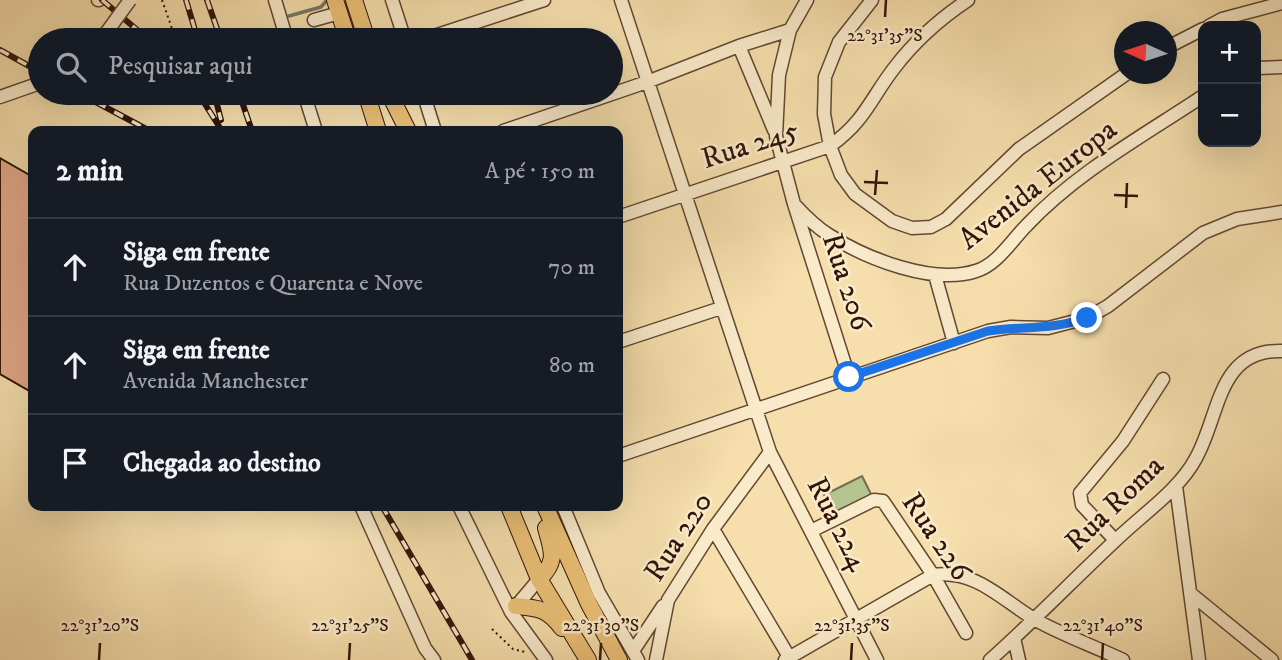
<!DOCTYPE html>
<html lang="pt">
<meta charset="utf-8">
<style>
body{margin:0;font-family:"IM FELL DW Pica",serif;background:#242831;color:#f1f3f6}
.controls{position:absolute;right:21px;top:21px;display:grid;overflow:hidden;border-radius:14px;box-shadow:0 7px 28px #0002}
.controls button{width:63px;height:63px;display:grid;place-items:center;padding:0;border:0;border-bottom:2px solid #363941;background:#171b24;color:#f1f3f6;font:35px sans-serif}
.compass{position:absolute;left:1114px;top:21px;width:63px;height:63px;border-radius:50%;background:#171b24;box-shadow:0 7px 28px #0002;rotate:273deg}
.stop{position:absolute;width:21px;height:21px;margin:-16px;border:5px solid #1a73e8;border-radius:50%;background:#fff}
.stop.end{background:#1a73e8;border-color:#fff;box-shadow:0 2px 7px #0008}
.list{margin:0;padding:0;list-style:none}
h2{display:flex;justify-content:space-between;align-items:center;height:91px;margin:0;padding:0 28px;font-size:30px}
h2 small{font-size:23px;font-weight:400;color:#9ea1a6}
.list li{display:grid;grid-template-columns:46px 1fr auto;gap:21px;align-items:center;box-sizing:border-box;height:98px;padding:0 28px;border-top:2px solid #363941}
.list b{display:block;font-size:26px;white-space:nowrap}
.list p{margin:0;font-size:23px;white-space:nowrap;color:#9ea1a6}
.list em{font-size:23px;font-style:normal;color:#9ea1a6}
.icon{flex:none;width:38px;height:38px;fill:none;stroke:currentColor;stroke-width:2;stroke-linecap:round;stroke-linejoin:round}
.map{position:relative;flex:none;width:1282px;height:660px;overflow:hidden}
.search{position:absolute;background:#171b24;box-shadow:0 7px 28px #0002;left:28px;top:28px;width:595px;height:77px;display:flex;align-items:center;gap:18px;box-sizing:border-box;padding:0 24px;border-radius:38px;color:#9ea1a6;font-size:26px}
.panel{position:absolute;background:#171b24;box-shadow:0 7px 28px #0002;left:28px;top:126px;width:595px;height:385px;border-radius:14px}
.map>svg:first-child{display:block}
.green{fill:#b5c38f;stroke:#736c4c;stroke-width:2}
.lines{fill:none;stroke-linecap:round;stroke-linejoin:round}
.stream{stroke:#727967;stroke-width:3.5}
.building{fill:#e1a888;stroke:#311409;stroke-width:2}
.minor-casing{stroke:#624732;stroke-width:15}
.major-casing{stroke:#311409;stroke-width:18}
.path{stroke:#311409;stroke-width:2;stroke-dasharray:2 3.5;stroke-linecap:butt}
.minor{stroke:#f9eaca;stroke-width:12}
.major{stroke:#ebc076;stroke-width:16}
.rail-casing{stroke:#311409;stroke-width:6}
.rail{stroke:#f9eaca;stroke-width:3.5;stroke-dasharray:10;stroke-linecap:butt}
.minor-bridge-casing{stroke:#624732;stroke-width:15;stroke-linecap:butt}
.minor-bridge{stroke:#f9eaca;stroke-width:12}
.route{stroke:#1a73e8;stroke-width:9}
.ticks{fill:none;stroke:#311409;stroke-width:2.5}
.labels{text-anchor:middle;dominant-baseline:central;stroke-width:5;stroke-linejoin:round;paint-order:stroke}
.street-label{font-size:30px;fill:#311409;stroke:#f9eaca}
.ticks-label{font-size:18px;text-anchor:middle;fill:#311409;stroke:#f9eaca;stroke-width:5;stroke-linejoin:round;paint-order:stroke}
</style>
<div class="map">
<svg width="1282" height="660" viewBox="0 0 1282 660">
<rect width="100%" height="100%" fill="#f6dfad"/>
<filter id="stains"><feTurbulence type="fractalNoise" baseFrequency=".00286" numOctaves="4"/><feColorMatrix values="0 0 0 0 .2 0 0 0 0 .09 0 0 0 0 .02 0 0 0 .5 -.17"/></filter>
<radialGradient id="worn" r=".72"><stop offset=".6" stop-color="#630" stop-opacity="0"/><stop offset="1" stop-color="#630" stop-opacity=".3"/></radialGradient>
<path class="green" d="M862 476 872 496 834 515 824 495Z"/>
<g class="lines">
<path class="stream" d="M289 16 321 7 327 0"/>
</g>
<path class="building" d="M0 158 33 177V393L0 374Z"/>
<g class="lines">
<defs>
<path id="minor" d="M98 0H99
M275 0 287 40
M392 0 405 40
M621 0 770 452 877 660
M807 0 790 30 779 75 776 136 794 204 849 377
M872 0 839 42 825 77 824 114 830 146 841 175 855 194 892 221 912 228 931 227 946 219 1019 149 1126 74
M314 20 339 13
M1209 26 1222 19 1282 3
M422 40 544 0
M739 46 774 130
M1166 48 1203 29
M1256 68 1282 67
M304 93 316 131
M423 93 435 131
M0 97 40 83
M503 131 647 82 739 46 790 30
M794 204C805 216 816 227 829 235 867 259 933 285 976 271 997 265 1012 240 1027 225 1077 172 1143 136 1203 96
M618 217 830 146C866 120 870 99 895 67 915 41 941 18 968 0
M935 275 954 343
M618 342 721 308
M618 456 988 331 1011 327 1048 328 1087 318 1108 306 1203 233 1237 219 1282 212
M1176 486 1199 660
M361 506 425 648 434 660
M459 506 511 612 546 660
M563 506 599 593 638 660
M713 529 791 660
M811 531 874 500 883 501 933 575 966 633
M1115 540 1082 505 1080 493 1123 441 1163 379
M1190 593 1272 660
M512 611 539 579
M1014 638 1019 660
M633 651 663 606
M656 660 668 600 713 529 770 452
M785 660 933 575C975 569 1001 599 1034 619 1062 635 1094 646 1123 660
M990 660C1034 621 1075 578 1118 538 1143 514 1180 489 1196 458 1220 416 1217 349 1282 351"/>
<path id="major" d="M335 0 348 40
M354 0 367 40
M366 93 378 131
M389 93 408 131
M509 506 539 579 588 660
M545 506 589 604 619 660
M539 579C558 561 552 551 546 528
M516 606C539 608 548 609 562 628"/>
</defs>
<use href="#minor" class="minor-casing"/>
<use href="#major" class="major-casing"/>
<path class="path" d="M162 0 176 40
M187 0 200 40
M120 33 126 40
M492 629 513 649 525 652"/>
<use href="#minor" class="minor"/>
<use href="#major" class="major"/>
<defs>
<path id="rail" d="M102 0 149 40
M186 0 198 40
M207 0 221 40
M0 50 40 72
M79 93 150 131
M198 93 222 131
M214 93 221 120
M239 93 252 131
M382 506 472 660"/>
</defs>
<use href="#rail" class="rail-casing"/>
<use href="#rail" class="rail"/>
<defs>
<path id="minor-bridge" d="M101 40 130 0"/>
</defs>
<use href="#minor-bridge" class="minor-bridge-casing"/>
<use href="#minor-bridge" class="minor-bridge"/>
</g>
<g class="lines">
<path class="route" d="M849 377 988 331C1023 326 1052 330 1087 318"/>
</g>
<path class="ticks" d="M885 17 886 0M864 182 888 183M875 195 877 170M1114 195 1138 196M1126 208 1127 183M99 660 100 643M349 660 350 643M600 660 601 643M851 660 852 643M1102 660 1103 643"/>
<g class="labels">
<g class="street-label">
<text transform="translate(750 145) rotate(-18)">Rua 245</text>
<text transform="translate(1038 185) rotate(-38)">Avenida Europa</text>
<text transform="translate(846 282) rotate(72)">Rua 206</text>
<text transform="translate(1115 504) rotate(-44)">Rua Roma</text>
<text transform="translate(837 524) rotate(63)">Rua 224</text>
<text transform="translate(679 537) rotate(-57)">Rua 220</text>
<text transform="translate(936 537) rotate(56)">Rua 226</text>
</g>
</g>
<g class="ticks-label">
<text x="885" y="41">22°31'35"S</text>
<text x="100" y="631">22°31'20"S</text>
<text x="350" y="631">22°31'25"S</text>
<text x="601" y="631">22°31'30"S</text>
<text x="852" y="631">22°31'35"S</text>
<text x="1103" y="631">22°31'40"S</text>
</g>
<rect width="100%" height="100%" filter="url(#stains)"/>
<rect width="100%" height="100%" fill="url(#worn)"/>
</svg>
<div class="controls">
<button>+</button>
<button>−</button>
</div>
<svg class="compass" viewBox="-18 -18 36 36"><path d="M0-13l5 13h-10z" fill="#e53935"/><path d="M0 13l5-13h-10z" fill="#9ea1a6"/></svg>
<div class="stop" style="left:849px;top:377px"></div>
<div class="stop end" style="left:1087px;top:318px"></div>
<div class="search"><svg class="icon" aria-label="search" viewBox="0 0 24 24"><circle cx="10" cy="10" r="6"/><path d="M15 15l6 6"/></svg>Pesquisar aqui</div>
<section class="panel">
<h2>2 min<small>A pé · 150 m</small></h2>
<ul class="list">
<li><svg class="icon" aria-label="ahead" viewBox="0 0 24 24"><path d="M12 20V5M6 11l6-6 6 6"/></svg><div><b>Siga em frente</b><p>Rua Duzentos e Quarenta e Nove</p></div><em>70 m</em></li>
<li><svg class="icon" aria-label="ahead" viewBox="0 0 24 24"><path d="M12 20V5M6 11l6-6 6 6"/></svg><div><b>Siga em frente</b><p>Avenida Manchester</p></div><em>80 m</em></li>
<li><svg class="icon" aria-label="arrive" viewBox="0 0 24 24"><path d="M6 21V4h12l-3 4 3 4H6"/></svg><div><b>Chegada ao destino</b></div></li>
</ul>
</section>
</div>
